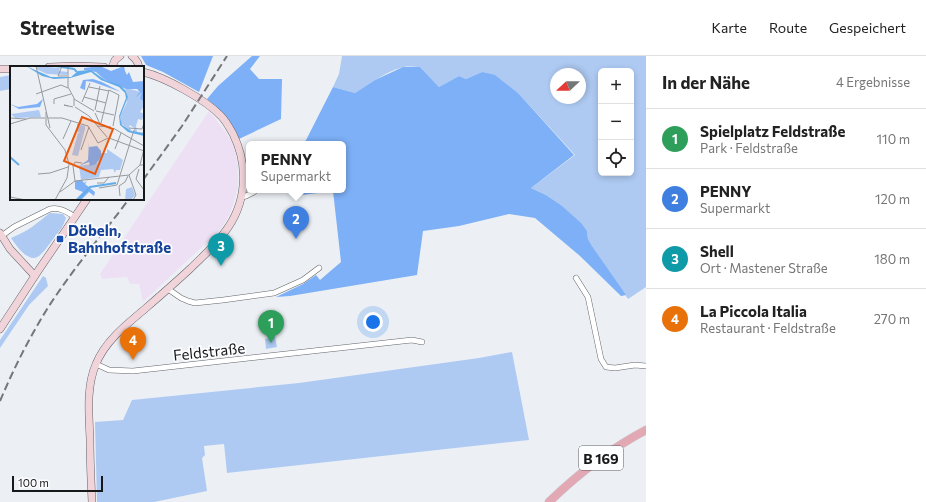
<!DOCTYPE html>
<html lang="de">
<meta charset="utf-8">
<style>
body{margin:0;font-family:Commissioner,sans-serif;background:#f6f6f6;color:#222}
.controls{position:absolute;right:12px;top:12px;display:grid;overflow:hidden;border-radius:6px;box-shadow:0 2px 6px #0003}
.controls button{width:36px;height:36px;display:grid;place-items:center;padding:0;border:0;border-bottom:1px solid #e0e0e0;background:#fff;color:#222;font:20px sans-serif}
.compass{position:absolute;left:550px;top:12px;width:36px;height:36px;border-radius:50%;background:#fff;box-shadow:0 2px 6px #0003;rotate:248deg}
.scale{position:absolute;left:12px;bottom:10px;width:91px;box-sizing:border-box;padding-left:4px;border:2px solid #17181a;border-top:0;font-size:11px;line-height:14px;white-space:nowrap;color:#17181a;-webkit-text-stroke:3px #fcfdfe;paint-order:stroke}
.you{position:absolute;left:373px;top:266px;width:14px;height:14px;margin:-10px;border:3px solid #fff;border-radius:50%;background:#1a73e8;box-shadow:0 0 0 6px #1a73e833}
.badge{display:grid;place-items:center;width:26px;height:26px;border-radius:50%;background:#111827;color:#fff;font-size:13px;font-weight:700}
.pin{position:absolute;translate:-50% -33px;filter:drop-shadow(0 1px 2px #0008)}
.pin::after{content:'';position:absolute;top:21px;width:14px;height:12px;background:inherit;clip-path:polygon(0 0,100% 0,50% 100%)}
.popup{position:absolute;left:246px;top:85px;width:100px;height:52px;box-sizing:border-box;display:grid;place-content:center;border-radius:6px;background:#fff;filter:drop-shadow(0 1px 3px #0005);font-size:13px;white-space:nowrap;color:#767676}
.popup b{font-size:15px;color:#222}
.popup::after{content:'';position:absolute;left:50%;top:100%;margin-left:-8px;border:8px solid transparent;border-top-color:#fff}
.list{margin:0;padding:0;list-style:none}
h2{display:flex;justify-content:space-between;align-items:center;height:52px;margin:0;padding:0 16px;font-size:17px}
h2 small{font-size:13px;font-weight:400;color:#767676}
.list li{display:grid;grid-template-columns:26px 1fr auto;gap:12px;align-items:center;box-sizing:border-box;height:60px;padding:0 16px;border-top:1px solid #e0e0e0}
.list b{display:block;font-size:15px;white-space:nowrap}
.list p{margin:0;font-size:13px;white-space:nowrap;color:#767676}
.list em{font-size:13px;font-style:normal;color:#767676}
.icon{flex:none;width:22px;height:22px;fill:none;stroke:currentColor;stroke-width:2;stroke-linecap:round;stroke-linejoin:round}
.map{position:relative;flex:none;width:646px;height:446px;overflow:hidden}
header{display:flex;align-items:center;gap:24px;box-sizing:border-box;height:56px;padding:0 20px;background:#fff;border-bottom:1px solid #e0e0e0}
header strong{font-size:19px}
nav{display:flex;gap:22px;margin-inline-start:auto;font-size:14px}
main{display:flex}
aside{flex:1;background:#fff}
.map>svg:first-child{display:block}
.industrial{fill:#eee0f4}
.green{fill:#aecaf2;fill-rule:evenodd}
.forest{fill:#7db0f7}
.lines{fill:none;stroke-linecap:round;stroke-linejoin:round}
.street-casing{stroke:#626569;stroke-width:6}
.secondary-casing{stroke:#626569;stroke-width:8}
.primary-casing{stroke:#cccccd;stroke-width:9}
.street{stroke:#fff;stroke-width:5}
.secondary{stroke:#f1d4da;stroke-width:7}
.primary{stroke:#e2a9b5;stroke-width:8}
.rail{stroke:#75777a;stroke-width:2;stroke-dasharray:8 4;stroke-linecap:butt}
.transit-dot{fill:#1a4fb4;stroke:#fcfdfe;stroke-width:1.5}
.labels{text-anchor:middle;dominant-baseline:central;stroke-width:3.5;stroke-linejoin:round;paint-order:stroke}
.shield{fill:#fcfdfe;stroke:#5c5d5e;stroke-width:1}
.shield-label{font-size:14px;font-weight:bold;fill:#17181a}
.transit-label{font-size:15px;font-weight:bold;fill:#164399;stroke:#fcfdfe;text-anchor:start}
.street-label{font-size:15px;fill:#17181a;stroke:#fcfdfe}
.inset-river{fill:none;stroke:#63acea;stroke-width:2}
.inset-road{fill:none;stroke:#979a9d;stroke-width:1}
.view{fill:#e8590c;fill-opacity:0.15;stroke:#e8590c;stroke-width:2}
.inset-edge{fill:none;stroke:#17181a;stroke-width:2}
</style>
<header>
<strong>Streetwise</strong>
<nav><a>Karte</a><a>Route</a><a>Gespeichert</a></nav>
</header>
<main>
<div class="map">
<svg width="646" height="446" viewBox="0 0 646 446">
<rect width="100%" height="100%" fill="#ecf0f5"/>
<path class="industrial" d="M209 55 225 75 234 90 238 110V132L231 155 226 165 218 176 143 246 139 228H130L127 221 102 223 100 218Z"/>
<path class="green" d="M342 0H646V231L628 243 592 190 588 183 587 175 561 149 546 139 531 132 575 99 519 38 482 16 466 23 459 20 439 31 420 11C415 11 409 10 404 11 388 14 368 29 355 37L333 31 339 18ZM601 15H631V117H601ZM556 18H580V42H556Z
M11 19V33L0 35V21Z
M50 157 63 158 66 162C63 172 57 178 51 186 47 191 44 196 39 200 28 208 16 189 11 182 20 178 29 174 37 167 42 164 45 160 50 157Z
M43 220 46 222 48 230 29 249 0 292V284Z
M275 281 277 291 266 293 265 283Z
M512 296 529 384 227 417 224 388 204 390 205 399 202 402 207 435 154 446H97L95 366 123 364 132 344 299 327 479 302Z"/>
<path class="forest" d="M141 0H213L199 36 163 16 146 9Z
M252 0H260L250 13 259 23H282L281 63 239 83 223 58 207 43 218 30Z
M403 11H420L439 31 459 20 466 23 482 16 495 19 519 38 574 99 531 132 546 139 561 149 572 159 581 167 587 175 588 183 592 190 626 239 621 240 580 200 535 162 509 158 459 170 423 175 417 219 290 240 276 241 303 228 316 219 320 224 341 206 333 135 302 139V134H343V88H304L333 31 355 37 375 24Z"/>
<g class="lines">
<defs>
<path id="street" d="M242 141 246 140 254 136 255 134
M0 181 14 171 50 153C60 151 67 156 75 161
M576 222 588 241 601 303 606 311 615 312 635 309 646 310
M168 233 181 242 188 245 195 247 223 244 274 237 303 224 319 212
M96 308 109 314 133 315 412 284 422 286"/>
<path id="secondary" d="M132 0C136 3 138 6 139 11
M49 11 76 10 104 11
M112 11 115 4 120 0
M0 13H11
M0 177 10 193 34 219
M0 273 40 212 87 143
M92 446C91 425 90 404 90 383 89 358 86 331 96 308 105 285 127 268 146 252 161 239 176 226 191 212 202 201 215 190 224 177 247 148 249 110 233 78 229 71 226 65 221 60 206 44 165 21 143 16"/>
<path id="primary" d="M549 446C578 418 610 393 646 374"/>
</defs>
<use href="#street" class="street-casing"/>
<use href="#secondary" class="secondary-casing"/>
<use href="#primary" class="primary-casing"/>
<use href="#street" class="street"/>
<use href="#secondary" class="secondary"/>
<use href="#primary" class="primary"/>
<path class="rail" d="M143 124 182 70 227 0
M0 345C14 312 30 280 49 250 73 213 102 179 129 143"/>
</g>
<rect class="transit-dot" x="56" y="179" width="8" height="8" rx="2"/>
<g class="labels">
<rect class="shield" x="579" y="390" width="44" height="24" rx="3"/>
<g class="shield-label">
<text x="601" y="402">B 169</text>
</g>
<g class="transit-label">
<text x="68" y="174">Döbeln,<tspan x="68" dy="17">Bahnhofstraße</tspan></text>
</g>
<g class="street-label">
<text transform="translate(209 295) rotate(-6)">Feldstraße</text>
</g>
</g>
<g transform="translate(10 10)">
<rect width="134" height="134" fill="#ecf0f5"/>
<path d="M27 0 50 2 49 5 58 6 57 9 37 8 26 3ZM117 22 134 27V40L130 46 134 48 132 54 128 53 126 60 127 66 134 67 124 66V62L120 59 119 61 122 65 117 63 111 57 110 51 117 36 115 24ZM29 44 31 51 5 52 1 48ZM67 58 75 60V63L68 90 62 89 68 67H70L67 65ZM97 83 113 94 110 104H106L105 107 103 103 91 104 89 111 71 114 69 100 88 97 90 87H97ZM122 121 125 129 121 134H115L116 123Z" fill="#aecaf2"/>
<path d="M90 0 101 5 114 0 115 5 117 9 119 6 123 16 134 15V35L130 33 132 26 125 32 130 26 127 23H116L95 14 86 6 74 4V2ZM83 13 92 16 111 26 83 16 76 15 75 24 70 22 73 14ZM33 33 30 41 9 43 0 38 8 41 27 38ZM79 76V81L87 80 91 85V91L86 98 80 100 79 96 69 100 78 94ZM72 114 74 117 77 115 75 118 85 126 84 130 79 126 71 134H65L73 126 65 123V115Z" fill="#7db0f7"/>
<path d="M16 0 41 11H61L68 5 81 4 95 14 110 19 115 24 118 31 110 51 112 59 121 65 134 67V70L118 66 110 59 109 50 116 32 115 27 109 21 91 14 81 6 60 12 44 13 32 10Z" fill="#63acea"/>
<path class="inset-river" d="M46 0 64 3 67 6M0 91 9 99M68 134 80 121 106 117"/>
<path class="inset-road" d="M26 0 40 62M52 0 48 10H57M58 0V21L64 32V40M79 21 99 25M26 28 51 19 58 22M74 31 96 37M64 33 84 45M72 36 80 17M44 38V33L61 28M58 40 54 39 63 41M65 41 79 50 97 71M85 44 90 20M86 45 104 49M36 46V59L55 84 59 98 57 112 45 134M85 47 90 58M0 52 16 53M38 52H52L78 60 88 77 98 72M91 57 99 24 109 29 103 60M0 58 20 52H35M87 60 101 61M103 62 134 80M119 62 132 63 134 57M99 72 134 85M53 73 61 55M105 83 111 67M71 84 79 61M130 99 134 83M129 103 126 113 134 124M28 108 40 107 58 101M119 109 126 129 123 134M65 115 63 100 65 96 72 97M87 117H94L99 111M89 122 107 119 124 64M50 126 65 115 119 109 130 99H134M110 130 109 120 115 116 118 110M0 131 16 134"/>
<path class="view" d="M72 51 103 63 85 108 54 95Z"/>
<rect width="134" height="134" class="inset-edge"/>
</g>
</svg>
<div class="controls">
<button>+</button>
<button>−</button>
<button><svg class="icon" aria-label="locate" viewBox="0 0 24 24"><circle cx="12" cy="12" r="6"/><path d="M12 2v4M12 18v4M2 12h4M18 12h4"/></svg></button>
</div>
<svg class="compass" viewBox="-18 -18 36 36"><path d="M0-13l5 13h-10z" fill="#e53935"/><path d="M0 13l5-13h-10z" fill="#767676"/></svg>
<div class="scale">100 m</div>
<div class="you"></div>
<div class="pin badge" style="left:271px;top:287px;background:#2e9e5b">1</div>
<div class="pin badge" style="left:296px;top:183px;background:#3f7fe0">2</div>
<div class="popup"><b>PENNY</b>Supermarkt</div>
<div class="pin badge" style="left:221px;top:210px;background:#0f9aa8">3</div>
<div class="pin badge" style="left:133px;top:304px;background:#e8710a">4</div>
</div>
<aside>
<h2>In der Nähe<small>4 Ergebnisse</small></h2>
<ul class="list">
<li><span class="badge" style="background:#2e9e5b">1</span><div><b>Spielplatz Feldstraße</b><p>Park · Feldstraße</p></div><em>110 m</em></li>
<li><span class="badge" style="background:#3f7fe0">2</span><div><b>PENNY</b><p>Supermarkt</p></div><em>120 m</em></li>
<li><span class="badge" style="background:#0f9aa8">3</span><div><b>Shell</b><p>Ort · Mastener Straße</p></div><em>180 m</em></li>
<li><span class="badge" style="background:#e8710a">4</span><div><b>La Piccola Italia</b><p>Restaurant · Feldstraße</p></div><em>270 m</em></li>
</ul>
</aside>
</main>
